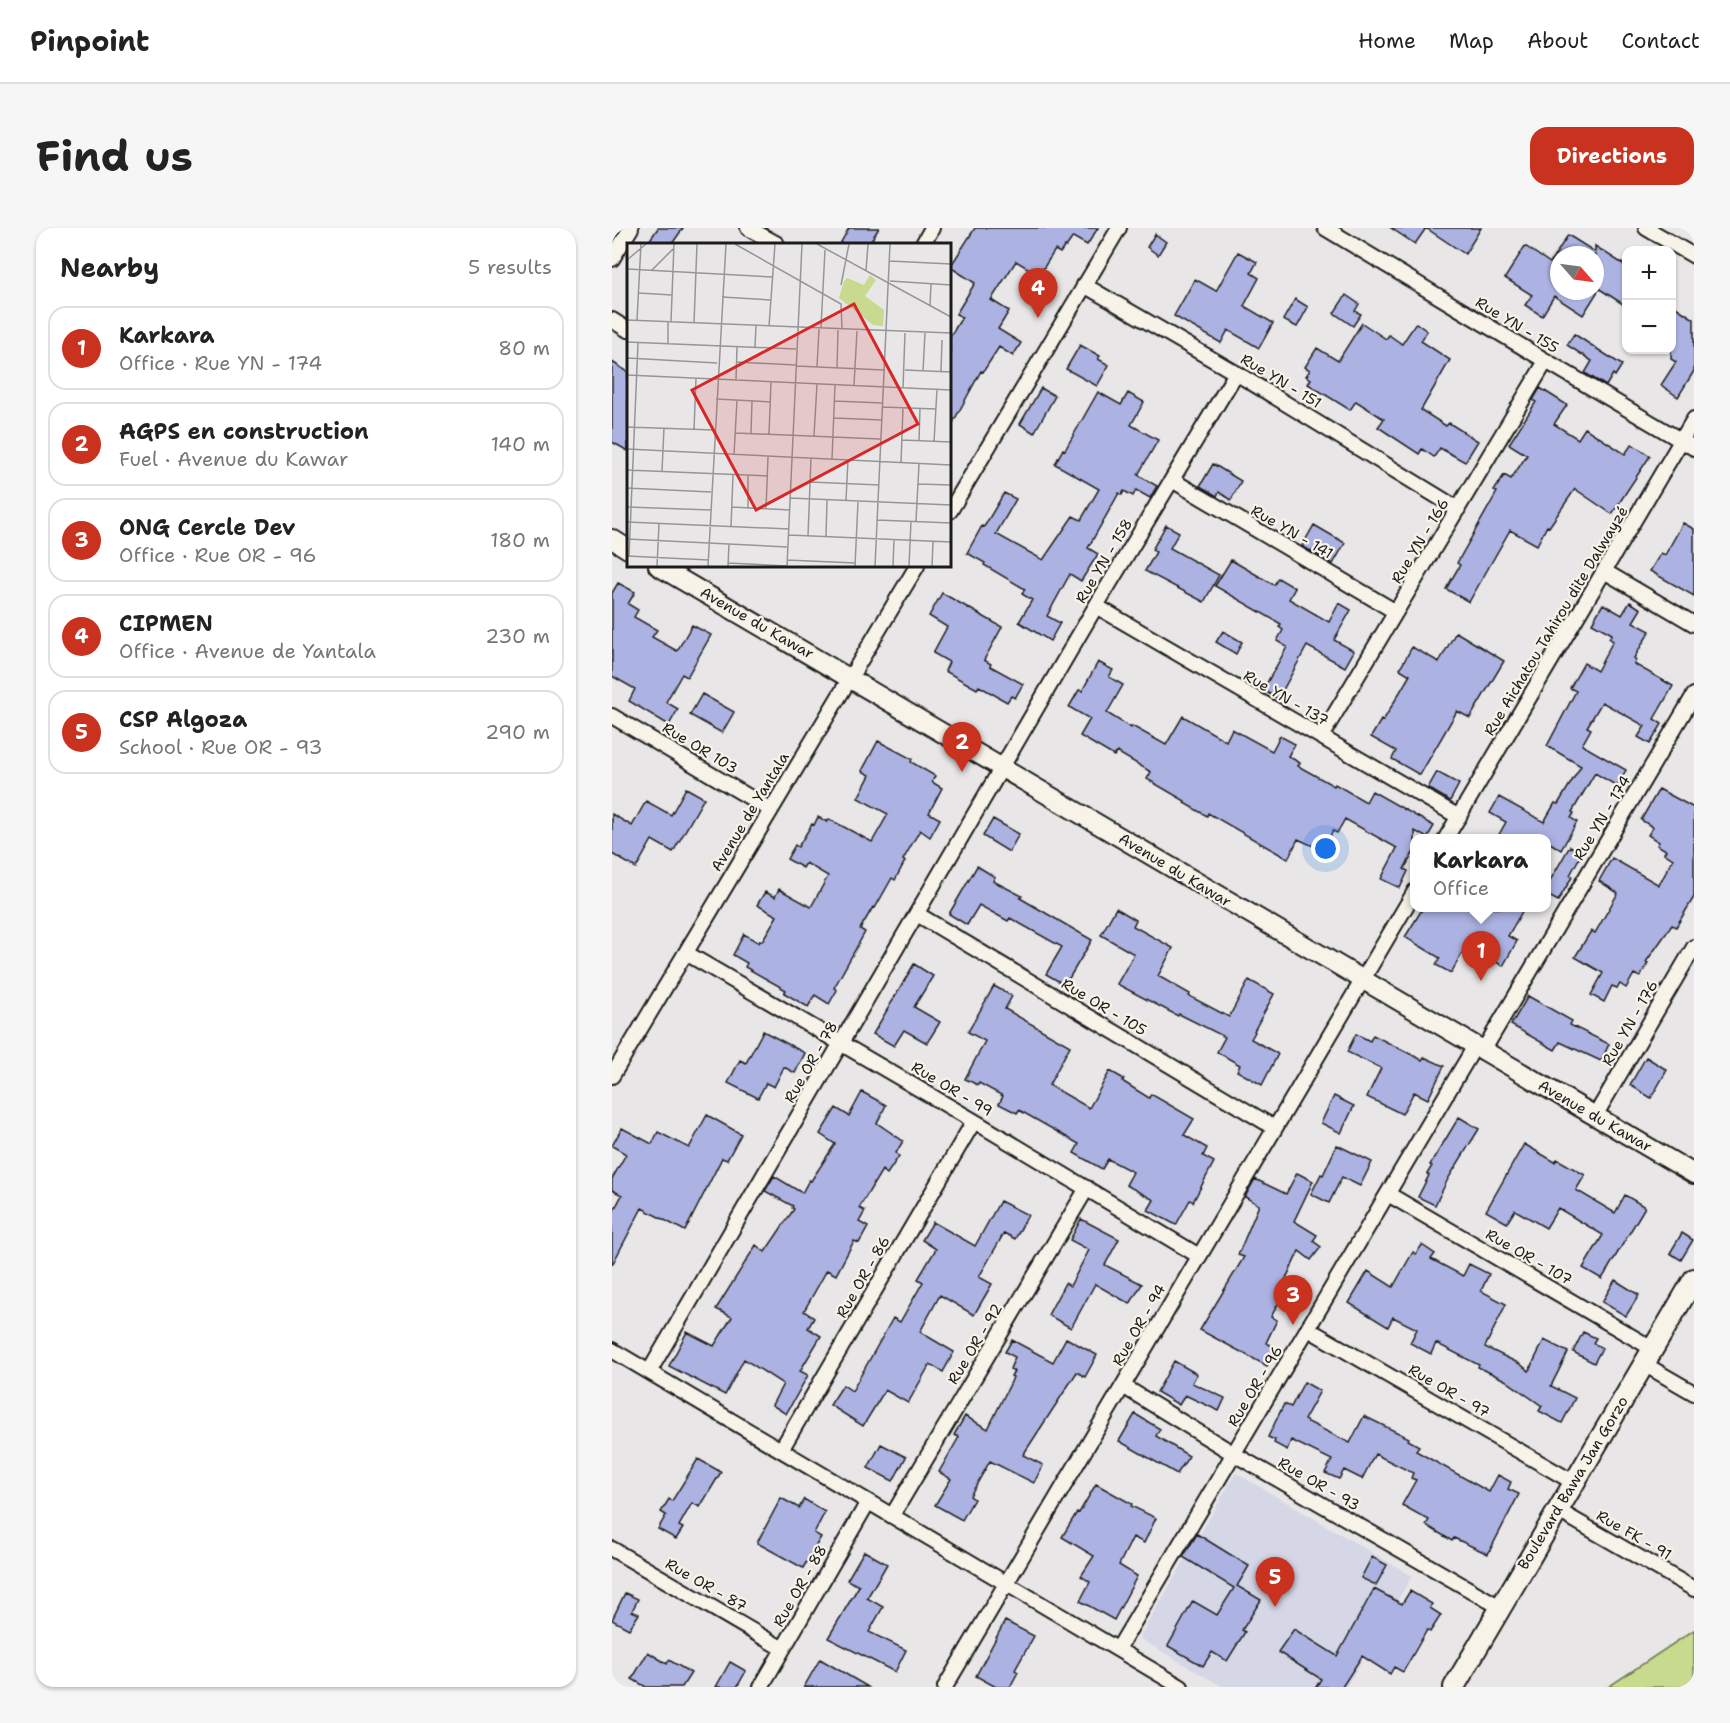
<!DOCTYPE html>
<meta charset="utf-8">
<style>
body{margin:0;font-family:"Shantell Sans",sans-serif;background:#f6f6f6;color:#222}
.controls{position:absolute;right:18px;top:18px;display:grid;overflow:hidden;border-radius:12px;box-shadow:0 2px 4px #0004}
.controls button{width:54px;height:54px;display:grid;place-items:center;padding:0;border:0;border-bottom:2px solid #e0e0e0;background:#fff;color:#222;font:30px sans-serif}
.compass{position:absolute;left:938px;top:18px;width:54px;height:54px;border-radius:50%;background:#fff;box-shadow:0 2px 4px #0004;rotate:118deg}
.you{position:absolute;left:714px;top:621px;width:21px;height:21px;margin:-15px;border:4px solid #fff;border-radius:50%;background:#1a73e8;box-shadow:0 0 0 9px #1a73e833}
.badge{display:grid;place-items:center;width:39px;height:39px;border-radius:50%;background:#c8321e;color:#fff;font-size:20px;font-weight:700}
.pin{position:absolute;translate:-50% -50px;filter:drop-shadow(0 2px 3px #0008)}
.pin::after{content:'';position:absolute;top:32px;width:21px;height:18px;background:inherit;clip-path:polygon(0 0,100% 0,50% 100%)}
.popup{position:absolute;left:798px;top:606px;width:141px;height:78px;box-sizing:border-box;display:grid;place-content:center;border-radius:12px;background:#fff;filter:drop-shadow(0 2px 4px #0005);font-size:20px;white-space:nowrap;color:#767676}
.popup b{font-size:22px;color:#222}
.popup::after{content:'';position:absolute;left:50%;top:100%;margin-left:-12px;border:12px solid transparent;border-top-color:#fff}
.list{margin:0;padding:0;list-style:none}
h2{display:flex;justify-content:space-between;align-items:center;height:78px;margin:0;padding:0 24px;font-size:26px}
h2 small{font-size:20px;font-weight:400;color:#767676}
.list li{display:grid;grid-template-columns:39px 1fr auto;gap:18px;align-items:center;box-sizing:border-box;height:84px;margin:0 12px 12px;padding:0 12px;border:2px solid #e0e0e0;border-radius:18px}
.list b{display:block;font-size:22px;white-space:nowrap}
.list p{margin:0;font-size:20px;white-space:nowrap;color:#767676}
.list em{font-size:20px;font-style:normal;color:#767676}
.map{position:relative;flex:none;width:1082px;height:1459px;overflow:hidden;border-radius:18px}
header{display:flex;align-items:center;gap:36px;box-sizing:border-box;height:84px;padding:0 30px;background:#fff;border-bottom:2px solid #e0e0e0}
header strong{font-size:28px}
nav{display:flex;gap:33px;margin-inline-start:auto;font-size:21px}
.intro{display:flex;align-items:center;justify-content:space-between;box-sizing:border-box;height:144px;padding:0 36px}
h1{margin:0;font-size:42px}
.button{padding:15px 27px;border-radius:18px;background:#c8321e;color:#fff;font-size:21px;font-weight:700}
main{display:flex;gap:36px;padding:0 36px}
aside{flex:1;background:#fff;border-radius:18px;box-shadow:0 2px 4px #0004}
.map>svg:first-child{display:block}
.built{fill:#d6d7e6}
.green{fill:#c7da8e;stroke:#727b55;stroke-width:1.5}
.building{fill:#acb3e3;stroke:#1c1c1c;stroke-width:1.5}
.lines{fill:none;stroke-linecap:round;stroke-linejoin:round}
.minor-casing{stroke:#1c1c1c;stroke-width:18}
.tertiary-casing{stroke:#1c1c1c;stroke-width:22}
.secondary-casing{stroke:#1c1c1c;stroke-width:24}
.minor{stroke:#f7f3e8;stroke-width:14}
.tertiary{stroke:#f7f3e8;stroke-width:18}
.secondary{stroke:#f7f3e8;stroke-width:20}
.labels{text-anchor:middle;dominant-baseline:central;stroke-width:4.5;stroke-linejoin:round;paint-order:stroke}
.street-label{font-size:15px;fill:#1c1c1c;stroke:#f7f3e8}
.inset-road{fill:none;stroke:#969596;stroke-width:1.5}
.view{fill:#d62828;fill-opacity:0.15;stroke:#d62828;stroke-width:3}
.inset-edge{fill:none;stroke:#1c1c1c;stroke-width:3}
</style>
<header>
<strong>Pinpoint</strong>
<nav><a>Home</a><a>Map</a><a>About</a><a>Contact</a></nav>
</header>
<div class="intro"><h1>Find us</h1><a class="button">Directions</a></div>
<main>
<aside>
<h2>Nearby<small>5 results</small></h2>
<ul class="list">
<li><span class="badge">1</span><div><b>Karkara</b><p>Office · Rue YN - 174</p></div><em>80 m</em></li>
<li><span class="badge">2</span><div><b>AGPS en construction</b><p>Fuel · Avenue du Kawar</p></div><em>140 m</em></li>
<li><span class="badge">3</span><div><b>ONG Cercle Dev</b><p>Office · Rue OR - 96</p></div><em>180 m</em></li>
<li><span class="badge">4</span><div><b>CIPMEN</b><p>Office · Avenue de Yantala</p></div><em>230 m</em></li>
<li><span class="badge">5</span><div><b>CSP Algoza</b><p>School · Rue OR - 93</p></div><em>290 m</em></li>
</ul>
</aside>
<div class="map">
<svg width="1082" height="1459" viewBox="0 0 1082 1459">
<rect width="100%" height="100%" fill="#e8e6e7"/>
<filter id="ink" filterUnits="userSpaceOnUse"><feTurbulence type="fractalNoise" baseFrequency=".0167" numOctaves="2"/><feDisplacementMap in="SourceGraphic" scale="12" xChannelSelector="R" yChannelSelector="G"/><feConvolveMatrix kernelMatrix="1 2 1 2 8 2 1 2 1" color-interpolation-filters="sRGB"/></filter>
<g filter="url(#ink)">
<path class="built" d="M624 1245 800 1348 734 1459H611L527 1410Z"/>
<path class="green" d="M1082 1402V1459H996Z"/>
<path class="building" d="M46 0H71L60 16H35Z
M237 0H267L257 16H228Z
M363 0H486L475 17 461 9 454 19 453 18 448 25 443 22 427 47 404 33 379 72 397 83 386 101 409 115 401 128 387 119 371 144 369 143 338 200V109L350 89 344 86 363 55 338 39Z
M779 0H814L803 16Z
M814 0H869L853 26Z
M543 6 554 14 546 27 535 19Z
M956 7 983 24V18L1014 38V78L983 58V27H947V63H986L971 87 942 68 930 88 913 77 920 67 893 50 913 18 938 35Z
M626 24 645 34 639 45 647 50 632 78 661 95 647 120 616 102 609 115 562 88 583 51 604 63Z
M734 67 747 76 743 83 749 86 741 98 722 85Z
M683 71 696 79 685 99 671 92Z
M1059 76 1082 91V143L1066 169 1049 157 1064 134 1059 131Z
M750 95 774 111 777 107 790 116 804 95 815 103 809 113 838 132 809 182 834 198 837 195 866 213 853 234 828 220 822 229 810 221 807 226 766 199 772 191 744 173 738 182 696 156 699 151 694 148 698 142 693 139 705 120 726 133Z
M962 106 1010 137 1003 148 1001 146 994 158 973 145 980 133 955 117Z
M468 117 488 128 486 131 497 137 485 158 454 141Z
M0 134 16 144V223L0 214Z
M429 160 443 168 422 205 408 196Z
M928 160 955 177 942 196 966 211 973 200 1013 226 1020 216 1038 228 1000 286 963 261 937 299 935 298 925 317 898 302 857 374 834 361 848 337 845 335 885 264 882 263 892 247 899 251 915 227 897 216 924 174 921 172Z
M486 164 509 177 516 165 532 174 519 197 546 212 526 247 545 258 538 270 524 262 521 268 512 263 510 267 507 265 476 320 486 326 469 353 458 346 435 388 448 395 438 413 407 394 420 372 410 366 413 361 372 337 373 335 355 325 370 298 372 299 392 265 404 271 384 306 431 332 461 288 469 292 487 261 443 236 451 221 453 222Z
M601 236 629 253 619 272 607 264 605 268 588 258Z
M1071 295 1082 301V368L1038 343 1049 325 1053 327Z
M554 297 567 304 558 320 607 347 592 374 533 343 544 324 540 322Z
M702 297 733 315 721 336 690 318Z
M619 332 662 357 666 350 683 360 677 371 717 394 727 375 739 382 722 412 742 423 733 439 695 418 666 471 651 462 675 419 665 413 671 402 667 399 669 396 603 358Z
M6 355 23 364 16 376 26 382 22 389 45 402 40 409 65 423 80 397 99 407 75 449 70 446 54 474 66 481 57 497 17 473 23 461 0 448V365Z
M330 365 390 399 372 432 379 436 378 438 411 456 403 470 399 468 395 474 367 458 365 461 333 443 337 434 321 425 335 399 317 388Z
M1018 374 1029 381 1021 394 1038 403 1022 430 1024 432 1022 436 1061 458 1042 491 1050 496 1038 516 1026 509 1033 498 990 474 975 499 979 501 970 517 1014 542 1005 558 983 545 960 584 962 585 959 590 965 594 949 622 935 613V610H930L922 606 920 610H885L894 594 878 585 887 569 932 594 943 575 946 576 969 538 935 518 964 463 958 460 972 435 985 443 1001 413 997 410 1000 406 980 395 991 376 1010 387Z
M611 403 630 414 624 426 604 414Z
M844 404 892 433 858 490 845 483 808 547 780 531 784 523 759 509 769 492 771 493 798 447 788 441 800 419 827 434Z
M486 434 501 442 497 449 511 457 495 485 519 500 520 498 554 517 571 488 614 513 620 501 660 523 668 508 683 516 676 528 688 535 686 538 722 558 723 556 754 574 760 563 822 598 815 610 803 603V622L792 641 796 643 788 660 769 651 785 620 733 591 725 605 721 603 710 622 686 611 676 631 596 585 595 588 572 575 573 573 535 551 539 544 505 524 502 528 468 508 478 491 457 479 467 462 470 463Z
M90 466 122 484 110 505 78 487Z
M266 513 300 531 299 534 323 548 320 554 330 560 317 585 328 591 318 609 308 602 291 632 293 633 283 652 280 650 263 680 261 679 248 701 253 704 222 760 225 762 217 776 203 767 196 779 172 765 174 762 133 739 135 735 121 727 132 706 147 715 148 712 150 713 165 688 145 677 153 664 163 669 167 661 199 679 216 648 194 635 191 640 175 631 183 617 186 619 200 596 202 597 206 589 215 594 217 591 260 614 276 586 246 570 258 547 250 543Z
M825 544 847 556 838 573 816 560Z
M74 560 92 570 61 624 40 612 24 640 0 626V586L20 598 34 573 59 587Z
M1047 561 1082 580V669L1064 699 1060 697 1034 734 1036 735 1028 749 1022 746 1014 760 1008 756 1005 760 1000 758 992 774 979 767 991 745 963 729 979 703 983 705 1006 665 987 653 1000 630 1047 657 1061 631 1052 625 1054 622 1045 617 1047 614 1036 607 1041 599 1029 592Z
M381 591 407 606 397 624 371 608Z
M958 618 970 625 958 647 960 649 946 673 935 667V658Z
M365 638 383 649 381 653 410 668 408 670 480 712 453 757 434 746 450 719 398 690 396 693 367 677 355 697 337 686Z
M504 680 524 692 521 698 561 720 546 748 578 766 577 768 617 789 637 752 662 766 642 803 643 804 639 811 666 826 650 857 625 843 628 837 605 824 613 809 567 786 566 788 505 756 522 726 489 707Z
M811 680H912L896 708 905 713 891 738 855 717 839 745 824 737 828 730 793 709Z
M302 736 321 748 302 779 328 794 315 815 292 802 282 818 261 806Z
M382 758 400 768 393 781 458 818 437 857 477 880 498 843 512 851 510 853 537 870 539 866 582 891 572 907 595 920 591 928 602 934 581 974 578 972 564 997 536 982 542 972 514 957 521 944 496 931 490 941 462 925 467 916 407 882 405 885 387 876 391 868 367 855 366 857 353 851 373 813 356 804Z
M916 768 960 793 958 797 997 816 989 833 948 814 943 822 899 797Z
M151 803 193 825 183 845 172 839 162 859 154 855 146 870 116 855 128 832 134 835Z
M744 806 758 813 761 807 810 832 812 829 832 838 816 871 802 864 790 886 755 869 769 840 735 824Z
M1034 829 1055 842 1039 870 1018 857Z
M250 864 274 877 265 895 291 913 284 925 287 928 275 946 270 942 247 980 253 983 247 994 256 999 247 1015 242 1013 224 1047 215 1042 192 1083 202 1090 196 1100 209 1108 188 1143 196 1147 174 1186 160 1177 171 1156 132 1131 113 1167 57 1138 75 1104 102 1118 120 1089 104 1081 144 1017 153 1024 182 981 180 980 181 978 153 963 162 948 190 965 197 952 199 953 223 916 208 906 224 880 237 888Z
M722 868 742 878 729 905 709 895Z
M95 887 129 906 115 932 110 930 73 1003 30 980 0 1037V986L10 967 0 962V951L14 926 0 918 10 900 40 916 46 904 77 920Z
M847 889 867 901 836 951 823 977 806 969 817 947 815 946 820 938 818 937Z
M912 916 943 934 945 931 973 947 964 962 1003 985 1013 967 1033 979 990 1051 971 1040 991 1007 946 980 934 1000 903 982 895 995 874 983Z
M725 917 760 934 748 958 730 949 717 975 699 966 709 946 711 947Z
M685 945 701 953 682 993 705 1007 701 1013 709 1019 699 1032 687 1023 669 1061 673 1063 659 1089 665 1092 654 1115 664 1120 655 1138 588 1102 632 1029 626 1027 647 977 633 969 643 951 674 966Z
M388 973 416 987 403 1011 392 1005 367 1049 380 1056 362 1087 328 1067 308 1104 342 1124 331 1144 318 1136 296 1175 273 1162 251 1198 218 1177 231 1157 240 1163 281 1090 288 1094 311 1054 306 1051 324 1021 310 1012 321 994 363 1018Z
M469 991 507 1011 493 1037 530 1056 518 1076 483 1056 459 1100 436 1087 453 1055 458 1058 477 1022 458 1012Z
M1070 1005 1081 1012 1069 1032 1058 1025Z
M810 1017 823 1026 819 1031 851 1048 857 1036 877 1046 869 1063 894 1076 873 1119 908 1136 917 1143 932 1112 956 1124 939 1158 963 1170 950 1195 927 1183 930 1178 893 1152 866 1139 867 1137 824 1115 819 1126 798 1115 805 1101 781 1089 776 1099 737 1075 756 1043 781 1059 801 1024 804 1026Z
M1003 1052 1027 1067 1014 1088 990 1074Z
M971 1104 984 1110 981 1115 990 1120 982 1135 961 1124Z
M454 1110 485 1127 473 1149 465 1144 411 1227 431 1237 422 1255 378 1233 358 1268 362 1271 350 1292 323 1277 339 1251 327 1244 347 1209 342 1207 353 1188 376 1201 399 1154 401 1149 399 1148 402 1143 398 1141 403 1129 393 1124 400 1112 441 1134Z
M562 1133 585 1146 580 1155 613 1170 607 1183 573 1167 567 1177 545 1164Z
M692 1154 708 1163 692 1192 738 1215 752 1188 797 1210 796 1212 807 1218 804 1223 877 1264 886 1247 899 1254 896 1261 907 1266 876 1326 842 1310 840 1313 814 1297 817 1292 790 1277 804 1252 799 1250 801 1245 763 1226 750 1251 732 1242 727 1251 713 1245 720 1232 679 1212 675 1222 662 1215 663 1212 656 1209 672 1176 679 1179Z
M523 1186 548 1201 544 1208 577 1228 565 1246 507 1213Z
M269 1216 294 1229 281 1253 256 1240Z
M86 1231 109 1244 88 1279 80 1275 67 1298 71 1300 64 1311 46 1301 54 1287 49 1284 57 1271 60 1273Z
M484 1256 520 1276 519 1278 544 1290 532 1315 521 1309 507 1337 525 1348 502 1392 468 1373 478 1354 469 1348 482 1328 450 1309 465 1284 467 1285Z
M169 1270 187 1280 192 1271 213 1284 202 1305 209 1309 191 1340 145 1315Z
M585 1306 637 1338 625 1358 649 1372 630 1402 633 1404 615 1433 600 1424 591 1438 556 1418 581 1373 605 1387 622 1360 571 1329Z
M252 1323 275 1336 255 1370 271 1379 257 1404 294 1422 283 1444 216 1410 247 1358 235 1352Z
M760 1329 775 1337 764 1357 749 1350Z
M762 1361 790 1376 798 1363 820 1376 818 1380 829 1387 818 1404 815 1402 791 1444 782 1439 778 1446 750 1428 730 1459H704L709 1451 666 1424 682 1401 725 1428Z
M13 1365 26 1371 20 1383 27 1386 17 1401 0 1392Z
M393 1393 422 1408 403 1442 406 1444 398 1459H384L364 1448Z
M36 1424 55 1436 57 1432 79 1445 70 1459H34L20 1451Z
M208 1431 256 1459H192Z
M118 1434 134 1443 125 1459H104Z"/>
<g class="lines">
<defs>
<path id="minor" d="M136 0 165 16
M713 0 934 133 1082 220
M1034 0 1082 28
M311 16 320 0
M0 31 19 0
M472 57 624 145 846 281
M0 92 16 102
M560 252 784 384
M338 283 507 0
M992 343 1082 396
M484 378 847 589
M0 488 159 582
M709 509 934 133
M834 610 1082 191
M305 686 663 900
M74 725 362 893 587 1028
M871 823 1082 467
M0 848 305 338
M983 888 1082 719
M776 966 1041 1121
M696 1101 961 1254
M0 1122 569 1459
M1032 1136 1082 1165
M37 1144 484 378 624 145
M511 1158 622 1226 888 1379
M169 1222 362 893
M945 1282 1082 1361
M280 1288 475 960
M0 1321 171 1421
M506 1421 863 818
M149 1459 256 1274
M333 1459 803 663"/>
<path id="tertiary" d="M0 311 16 321
M46 338 1082 946"/>
<path id="secondary" d="M842 1459 1082 1051"/>
</defs>
<use href="#minor" class="minor-casing"/>
<use href="#tertiary" class="tertiary-casing"/>
<use href="#secondary" class="secondary-casing"/>
<use href="#minor" class="minor"/>
<use href="#tertiary" class="tertiary"/>
<use href="#secondary" class="secondary"/>
</g>
</g>
<g class="labels">
<g class="street-label">
<text transform="translate(905 97) rotate(31)">Rue YN - 155</text>
<text transform="translate(669 153) rotate(31)">Rue YN - 151</text>
<text transform="translate(680 304) rotate(30)">Rue YN - 141</text>
<text transform="translate(808 313) rotate(-59)">Rue YN - 166</text>
<text transform="translate(492 333) rotate(-59)">Rue YN - 158</text>
<text transform="translate(944 393) rotate(-59)">Rue Aichatou Tahirou dite Dalwayzé</text>
<text transform="translate(145 395) rotate(30)">Avenue du Kawar</text>
<text transform="translate(674 470) rotate(30)">Rue YN - 137</text>
<text transform="translate(88 520) rotate(31)">Rue OR 103</text>
<text transform="translate(138 584) rotate(-59)">Avenue de Yantala</text>
<text transform="translate(990 590) rotate(-59)">Rue YN - 174</text>
<text transform="translate(563 642) rotate(31)">Avenue du Kawar</text>
<text transform="translate(492 779) rotate(31)">Rue OR - 105</text>
<text transform="translate(1018 795) rotate(-60)">Rue YN - 176</text>
<text transform="translate(199 834) rotate(-60)">Rue OR - 78</text>
<text transform="translate(340 861) rotate(31)">Rue OR - 99</text>
<text transform="translate(983 888) rotate(30)">Avenue du Kawar</text>
<text transform="translate(917 1029) rotate(30)">Rue OR - 107</text>
<text transform="translate(251 1049) rotate(-60)">Rue OR - 86</text>
<text transform="translate(527 1097) rotate(-60)">Rue OR - 94</text>
<text transform="translate(363 1116) rotate(-59)">Rue OR - 92</text>
<text transform="translate(643 1158) rotate(-59)">Rue OR - 96</text>
<text transform="translate(837 1163) rotate(30)">Rue OR - 97</text>
<text transform="translate(961 1255) rotate(-59)">Boulevard Bawa Jan Gorzo</text>
<text transform="translate(707 1256) rotate(30)">Rue OR - 93</text>
<text transform="translate(1022 1307) rotate(30)">Rue FK - 91</text>
<text transform="translate(94 1357) rotate(30)">Rue OR - 87</text>
<text transform="translate(188 1358) rotate(-60)">Rue OR - 88</text>
</g>
</g>
<g transform="translate(15 15)">
<rect width="324" height="324" fill="#e8e6e7"/>
<path d="M243 32 249 37 238 53 257 67 256 83 246 82 212 55 217 38 220 35 237 42Z" fill="#c7da8e"/>
<path class="inset-road" d="M108 1 214 61 215 85M190 1 324 74M0 17 19 1M262 18 324 21M0 26 146 34M25 27 46 6M239 28 241 1M263 38 324 42M214 42 222 1M12 50 45 52M95 54 144 57M303 63 304 41M0 77 324 90M10 77 14 1M44 79 47 1M67 80 70 1M142 83 148 1M194 84 198 7M0 99 169 106M41 101V79M128 104 129 83M0 115 90 120M109 119 169 122M169 123 257 127M190 124 192 86M210 125 211 87M278 127 324 129M296 128 298 90M314 128 315 97M0 132 324 147M109 137 110 104M227 142 230 88M276 145 278 90M89 156 144 159M207 158 255 160M255 164 309 166M207 175 255 177M0 184 87 187M67 187 69 135M108 190 253 196M124 190 125 158M142 191 144 139M187 193 190 141M275 197 324 199M292 198 293 165M307 199 310 146M0 206 324 222M107 212 110 157M205 216 208 142M274 220 276 165M0 227 140 233M35 228 37 185M183 239 252 242M291 241 324 242M0 245 84 249M163 255 324 262M219 257 221 217M0 264 84 267M105 264 163 267M121 265V232M139 266 141 214M250 277 324 280M289 278 292 221M0 279 162 286M104 284 106 232M162 292 324 299M181 293 184 215M199 294 200 257M0 296 160 304M0 313 82 317M2 313 11 100M160 317 228 320M101 320 160 323M30 323 32 281M81 323 99 1M101 323 102 301M160 323 175 1M228 323 231 259M248 323 263 1M266 323 267 297M282 323 284 278M305 323 306 299"/>
<path class="view" d="M227 61 291 181 129 267 65 147Z"/>
<rect width="324" height="324" class="inset-edge"/>
</g>
</svg>
<div class="controls">
<button>+</button>
<button>−</button>
</div>
<svg class="compass" viewBox="-18 -18 36 36"><path d="M0-13l5 13h-10z" fill="#e53935"/><path d="M0 13l5-13h-10z" fill="#767676"/></svg>
<div class="you"></div>
<div class="pin badge" style="left:869px;top:753px">1</div>
<div class="popup"><b>Karkara</b>Office</div>
<div class="pin badge" style="left:350px;top:544px">2</div>
<div class="pin badge" style="left:681px;top:1097px">3</div>
<div class="pin badge" style="left:426px;top:90px">4</div>
<div class="pin badge" style="left:663px;top:1379px">5</div>
</div>
</main>
